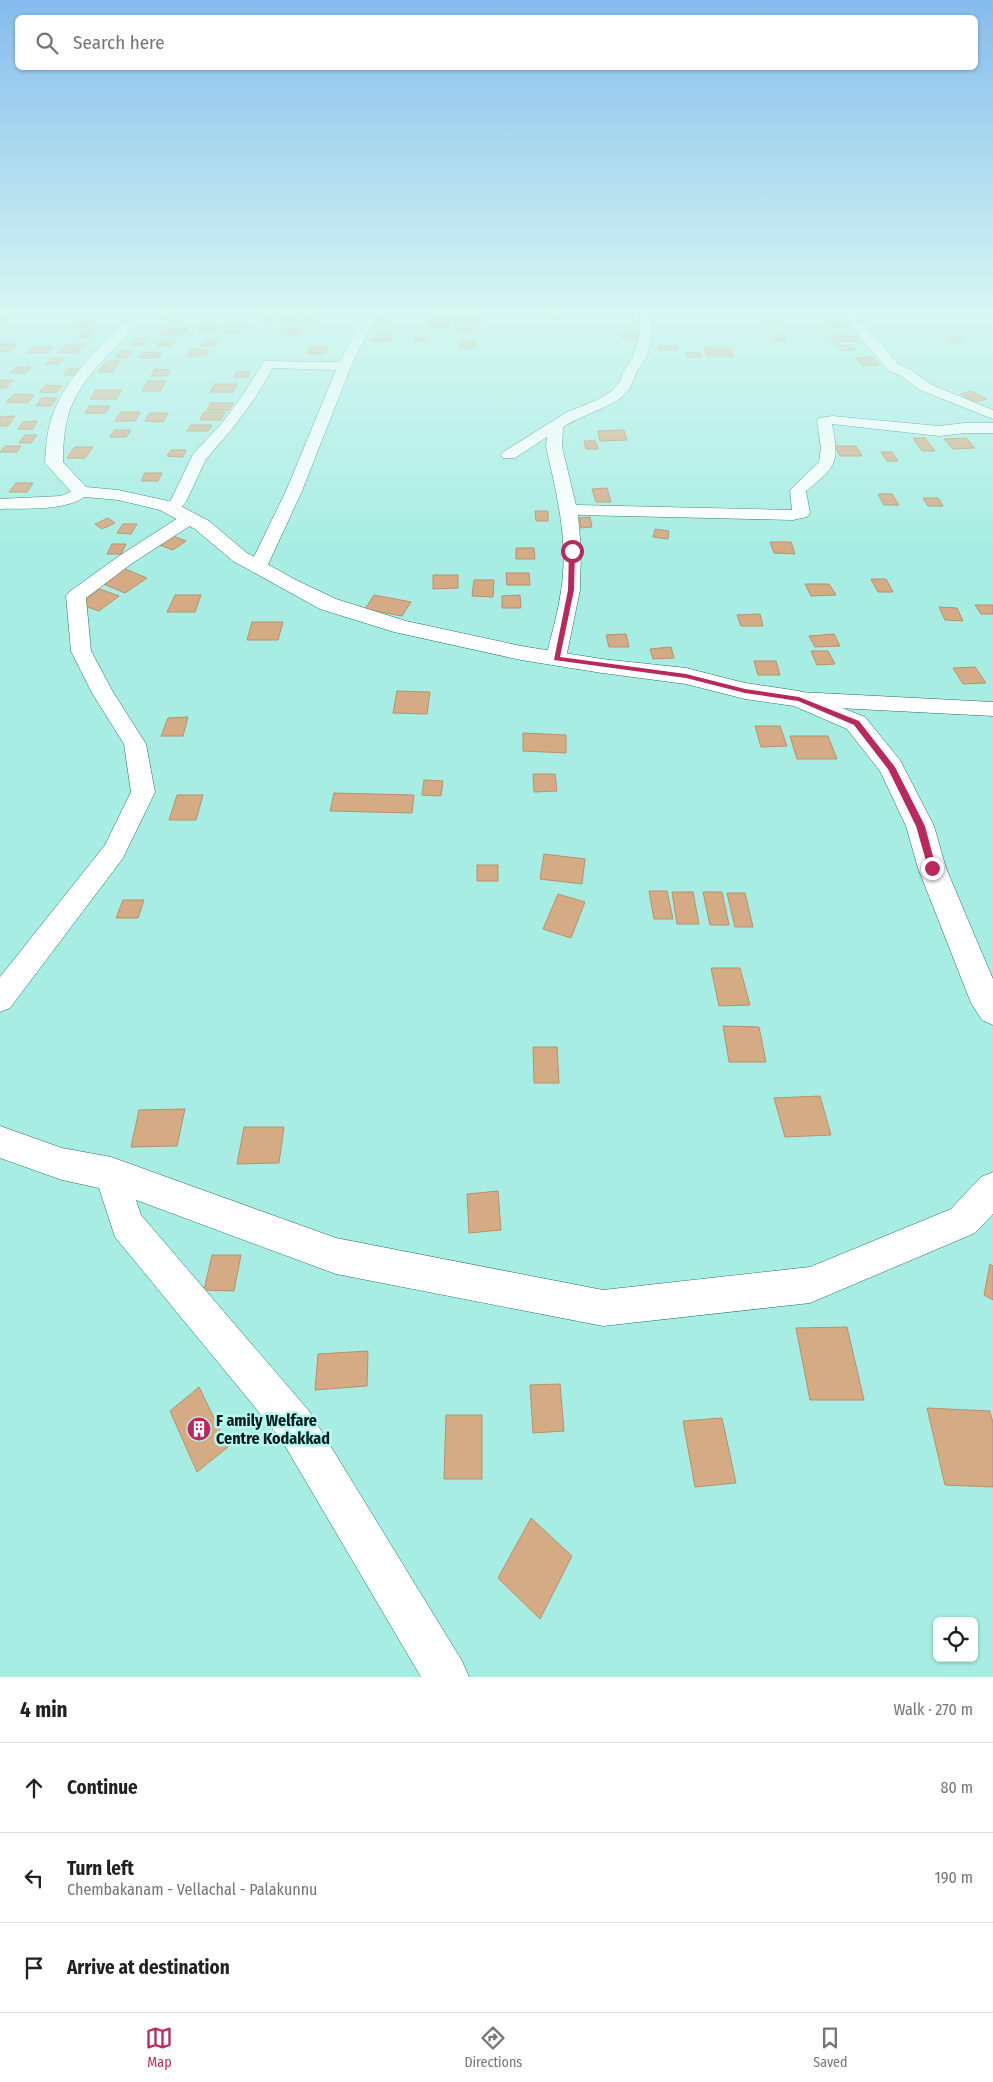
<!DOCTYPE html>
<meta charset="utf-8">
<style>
body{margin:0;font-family:"Fira Sans Condensed",sans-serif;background:#f2f2f2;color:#202124}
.controls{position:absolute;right:15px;bottom:15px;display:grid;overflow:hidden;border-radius:8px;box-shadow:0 1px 4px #0004}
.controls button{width:45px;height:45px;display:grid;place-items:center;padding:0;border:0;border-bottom:1px solid #e0e0e0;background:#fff;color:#202124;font:25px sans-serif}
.stop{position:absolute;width:15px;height:15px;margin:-11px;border:4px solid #b82a5d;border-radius:50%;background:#fff}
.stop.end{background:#b82a5d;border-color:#fff;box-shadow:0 1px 5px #0008}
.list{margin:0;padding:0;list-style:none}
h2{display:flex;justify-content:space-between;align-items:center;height:65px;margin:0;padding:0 20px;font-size:21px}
h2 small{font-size:16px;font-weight:400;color:#757577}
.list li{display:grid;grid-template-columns:32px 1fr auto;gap:15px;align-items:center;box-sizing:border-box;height:90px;padding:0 20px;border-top:1px solid #e0e0e0}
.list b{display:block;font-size:19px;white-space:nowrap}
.list p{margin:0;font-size:16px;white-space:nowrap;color:#757577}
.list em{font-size:16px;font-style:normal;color:#757577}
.icon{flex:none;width:28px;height:28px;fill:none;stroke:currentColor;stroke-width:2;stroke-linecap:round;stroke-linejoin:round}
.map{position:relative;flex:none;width:993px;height:1677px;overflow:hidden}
.search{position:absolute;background:#fff;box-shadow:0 1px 4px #0004;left:15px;right:15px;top:15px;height:55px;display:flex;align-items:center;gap:12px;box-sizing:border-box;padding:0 18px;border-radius:8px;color:#757577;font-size:19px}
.sheet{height:335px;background:#fff}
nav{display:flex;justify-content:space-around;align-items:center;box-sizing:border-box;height:70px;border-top:1px solid #e0e0e0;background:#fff;font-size:14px;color:#757577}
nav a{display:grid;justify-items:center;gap:2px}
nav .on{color:#b82a5d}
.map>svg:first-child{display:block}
.building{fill:#d4ab84;stroke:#b9906a}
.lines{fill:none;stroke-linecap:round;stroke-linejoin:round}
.minor-casing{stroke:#276e66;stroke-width:1}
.major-casing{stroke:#276e66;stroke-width:1}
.minor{fill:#fff;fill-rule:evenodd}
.major{fill:#fff;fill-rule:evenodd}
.route{fill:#b82a5d}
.labels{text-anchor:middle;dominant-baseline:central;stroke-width:5;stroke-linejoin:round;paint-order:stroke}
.near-poi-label{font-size:16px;font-weight:bold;fill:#001a17;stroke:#b4faf0;text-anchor:start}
</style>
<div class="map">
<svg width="993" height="1677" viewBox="0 0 993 1677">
<rect width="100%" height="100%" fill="#a7ede3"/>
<path class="building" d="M142 314H181L178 317 162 319 140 316Z
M262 314H276L273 320H259Z
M464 314H486L483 321 476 320 473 332 454 330 456 320H452V317H462Z
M546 314H564L563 319 546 318Z
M0 315H12L5 323H0Z
M303 315H317L313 324H300Z
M282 316H296L294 321H280Z
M430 316H449L448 328 428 327Z
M377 319H391L390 325H375Z
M779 320 782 325H767L764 321Z
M77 321H96L91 328H71Z
M839 321 845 327H830L825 322Z
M202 326H217L214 332H199Z
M229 326H244L240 333H225Z
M165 328H188L184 335H160Z
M283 328 303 329 300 335H280Z
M81 331H94L90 337H77Z
M623 332H639L640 339H624Z
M373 334H392L390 341H371Z
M773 336H784L786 341H775Z
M830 336H854L859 341 834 342Z
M415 337H428L427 341H414Z
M946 337H960L965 342H950Z
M137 338H149L144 345H132Z
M161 340H175L172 346H157Z
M205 340H218L215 346H201Z
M460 341H475V348H459Z
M0 344H16L9 352 0 351Z
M65 345H84L77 353H58Z
M658 345 677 346 678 350H659Z
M849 345 855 350 842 351 837 346Z
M33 347H53L48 353H27Z
M310 347H328L325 354H307Z
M704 348H730L733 356H707Z
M191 349 209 350 206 356H187Z
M121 350 132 351 127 358H116Z
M142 352 162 353 159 358H139Z
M686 352 700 353 702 357H687Z
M872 357 879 365 862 366 856 358Z
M51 358H64L59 364H46Z
M107 361H120L112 372H98Z
M16 367H31L26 373H10Z
M68 369H81L76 375H63Z
M155 369 170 370 166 376H151Z
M237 372H250L248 377H234Z
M0 380H13L6 388H0Z
M148 381H166L160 391H142Z
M215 384H237L233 392H210Z
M46 385 62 386 56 393 39 392Z
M96 390H122L116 399H90Z
M971 391 987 399 975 402 960 394Z
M14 394 34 395 27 403 6 402Z
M42 398H57L51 406H36Z
M211 403H233L229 410H207Z
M90 406H110L105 413H85Z
M121 412H140L135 421H115Z
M204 412H225L221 420H200Z
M150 413H168L163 422 145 421Z
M15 416 8 426H0V417Z
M37 421 33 429H18L23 422Z
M191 425H212L208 431H187Z
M114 430H131L126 437H110Z
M624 430 627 440 600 441 598 431Z
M25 435H37L31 443H19Z
M913 438H925L935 451H922Z
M966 438 975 448 953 449 944 439Z
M584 441H595L598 449H586Z
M5 446H21L17 452H0Z
M835 446H856L862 456H840Z
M75 447H93L85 458H67Z
M171 450H186L183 457 167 456Z
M881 452H892L898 461H887Z
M145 473H162L158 481H141Z
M16 483H33L27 492H9Z
M607 488 611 502H596L592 489Z
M878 494H892L899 505H884Z
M923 498H938L943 506H928Z
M535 511H548V521H536Z
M590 517 592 527 581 528 579 518Z
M108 518 115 523 102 529 95 524Z
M123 524H137L131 534 117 533Z
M655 529 669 531 668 539 653 537Z
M173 536 186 541 173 550 160 545Z
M770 542H791L795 554 774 553Z
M112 544H126L121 554H107Z
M516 548H534L535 559H516Z
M123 568 147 578 125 593 101 583Z
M506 573H529L530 585H507Z
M433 575H458V588L433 589Z
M871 579H886L893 592H878Z
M474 580H494L493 597 472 596Z
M805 584H829L836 595 811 596Z
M100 589 119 596 99 611 79 604Z
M175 595H201L195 612H167Z
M374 595 411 602 402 616 365 609Z
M520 595 521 608H502V596Z
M975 605H993V614H981Z
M939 607 957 608 963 621 945 620Z
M760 614 763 626H741L737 615Z
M252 622H283L278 640H247Z
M626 634 629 647H609L606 635Z
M834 634 840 646 815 647 809 636Z
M671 647 674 658 653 659 650 649Z
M811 651H828L835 664 817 665Z
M754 661H776L780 675H758Z
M975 667 986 683 963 684 953 668Z
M397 691 430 692 427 714 393 713Z
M188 717 183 736H161L168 718Z
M755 726H780L787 746 761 747Z
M523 733 566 735V753L523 751Z
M790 736H828L837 759H797Z
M533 774H555L557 791 534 792Z
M424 780 443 781 441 796 422 795Z
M334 793 414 795 412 813 330 811Z
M177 795H203L196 820H169Z
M544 854 585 859 582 884 540 879Z
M477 865H498V881H477Z
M649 891H667L673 919H654Z
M672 892H693L699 924H677Z
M703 892H722L729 925H710Z
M727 893H745L753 927H735Z
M558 894 585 902 571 938 543 929Z
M123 900H144L138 918H116Z
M711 968H740L750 1005 719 1006Z
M723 1026 759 1027 766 1062H729Z
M533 1047H557L559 1083H534Z
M820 1096 831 1135 785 1137 774 1098Z
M185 1109 177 1146 131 1147 139 1110Z
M244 1127H284L279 1163 237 1164Z
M498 1191 501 1230 469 1233 467 1194Z
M212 1255H241L234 1291 204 1290Z
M990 1264 993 1266V1300L984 1295Z
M847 1327 864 1400H810L796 1328Z
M368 1351 367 1386 315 1390 318 1354Z
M560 1384 564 1431 533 1433 530 1385Z
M199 1387 228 1447 197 1472 170 1411Z
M927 1408 990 1411 993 1423V1487L945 1485Z
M446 1415H482V1479H444Z
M722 1418 736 1483 695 1487 683 1421Z
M531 1518 572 1556 540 1619 498 1578Z"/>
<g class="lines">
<defs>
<path id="minor" d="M365 314H377L352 364 302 491 265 571 258 573 251 571 249 567 286 491 336 370 273 368 255 398 232 429 206 459 186 502 177 512H165L163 508 171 500 193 454 222 423 242 396 264 361 337 362 341 360Z
M640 314H652C652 329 652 346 645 360 642 365 638 368 636 373 633 383 629 393 619 399 602 410 581 416 563 427L562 447 576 505 792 510 790 490 819 462 821 448 817 421 819 418 832 416 939 426 965 423H993V433H965L939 436 832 424C840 464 836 466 806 491L810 513 807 517 793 520 578 515 581 551 580 590 566 658 563 663 556 665 549 663 546 658C551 636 558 613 561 591 569 542 557 494 546 447L547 437 515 458H503L501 455 503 452 567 412 597 400 612 391 620 381 623 372 632 359 640 334Z
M844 314H856L899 365 911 370 930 384 993 410V419L920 390 901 376 889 371 861 339Z
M81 487 87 488 89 492C75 512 23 508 0 509V499L61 496Z
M190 513 196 514 199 518 196 522 131 564 86 598 91 651 113 692 146 744 155 792 123 858 10 1008 0 1012V977L105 845 131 792 124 744 92 693 71 651 66 596 69 592 119 556 184 514Z
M799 692 993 702V716L799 706 791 704 788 699 791 694Z
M0 1126 62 1148 111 1157 336 1238 603 1290 810 1267 951 1209 981 1177 993 1172V1214L975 1233 810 1303 603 1326 336 1274 136 1200 141 1215 309 1411 462 1661 469 1677H421L281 1439 115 1237 99 1188 62 1180 0 1158Z"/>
<path id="major" d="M130 314H144C120 348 80 374 68 416 64 431 63 446 63 462L86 487 118 490 173 502 209 521 247 553 296 580 336 599 406 621 521 646 602 659 686 668 745 683 799 691 865 717 900 760 934 826 946 868 993 979V1025L982 1020 971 1003 918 868 906 826 880 771 847 729 794 706 745 699 686 684 602 673 521 660 394 632 320 609 282 588 233 561 195 529 160 510 118 500 75 496 45 463C46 446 47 429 53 414 68 374 103 345 130 314Z"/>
</defs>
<use href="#minor" class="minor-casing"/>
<use href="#major" class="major-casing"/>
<use href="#minor" class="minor"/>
<use href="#major" class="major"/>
</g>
<linearGradient id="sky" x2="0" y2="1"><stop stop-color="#85bced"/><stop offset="0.57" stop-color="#d7f7f2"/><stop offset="1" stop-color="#d7f7f2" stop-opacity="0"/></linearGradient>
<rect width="993" height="548" fill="url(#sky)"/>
<path class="route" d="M572 550 575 551 574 590 560 657 686 674 745 689 799 697 859 721 895 767 925 826 936 868 935 870H929L928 868 916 826 888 769 854 725 798 701 745 693 686 678 554 660 568 590 569 551Z"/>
<defs>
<symbol id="building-disc" viewBox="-11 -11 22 22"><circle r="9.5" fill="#b82a5d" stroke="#b4faf0"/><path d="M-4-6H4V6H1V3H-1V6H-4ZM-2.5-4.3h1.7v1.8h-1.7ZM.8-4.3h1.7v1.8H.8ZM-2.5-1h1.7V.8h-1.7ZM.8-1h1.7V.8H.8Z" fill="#fff"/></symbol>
</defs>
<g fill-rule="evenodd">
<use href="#building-disc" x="185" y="1415" width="28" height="28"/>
</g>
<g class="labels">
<g class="near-poi-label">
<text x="216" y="1420">F amily Welfare<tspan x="216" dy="18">Centre Kodakkad</tspan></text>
</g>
</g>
</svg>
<div class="controls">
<button><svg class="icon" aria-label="locate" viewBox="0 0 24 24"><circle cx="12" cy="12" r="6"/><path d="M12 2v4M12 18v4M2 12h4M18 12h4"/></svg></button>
</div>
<div class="stop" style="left:572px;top:551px"></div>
<div class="stop end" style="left:932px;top:868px"></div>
<div class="search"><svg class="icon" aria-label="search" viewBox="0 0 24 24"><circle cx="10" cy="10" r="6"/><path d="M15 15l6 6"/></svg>Search here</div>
</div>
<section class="sheet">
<h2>4 min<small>Walk · 270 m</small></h2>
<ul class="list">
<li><svg class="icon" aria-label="ahead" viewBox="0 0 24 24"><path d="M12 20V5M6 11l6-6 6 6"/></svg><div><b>Continue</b></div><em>80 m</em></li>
<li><svg class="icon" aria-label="left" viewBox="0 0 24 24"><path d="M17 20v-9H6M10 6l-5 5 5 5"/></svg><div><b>Turn left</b><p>Chembakanam - Vellachal - Palakunnu</p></div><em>190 m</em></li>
<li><svg class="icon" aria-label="arrive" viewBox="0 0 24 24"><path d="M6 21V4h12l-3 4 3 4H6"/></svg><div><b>Arrive at destination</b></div></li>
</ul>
</section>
<nav>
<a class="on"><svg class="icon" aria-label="map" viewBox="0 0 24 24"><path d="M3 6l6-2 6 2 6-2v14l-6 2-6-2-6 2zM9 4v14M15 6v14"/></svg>Map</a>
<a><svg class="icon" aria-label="directions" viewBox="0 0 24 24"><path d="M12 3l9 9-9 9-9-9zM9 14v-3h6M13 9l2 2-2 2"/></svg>Directions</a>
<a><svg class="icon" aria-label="saved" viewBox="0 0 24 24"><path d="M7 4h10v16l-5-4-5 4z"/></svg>Saved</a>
</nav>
